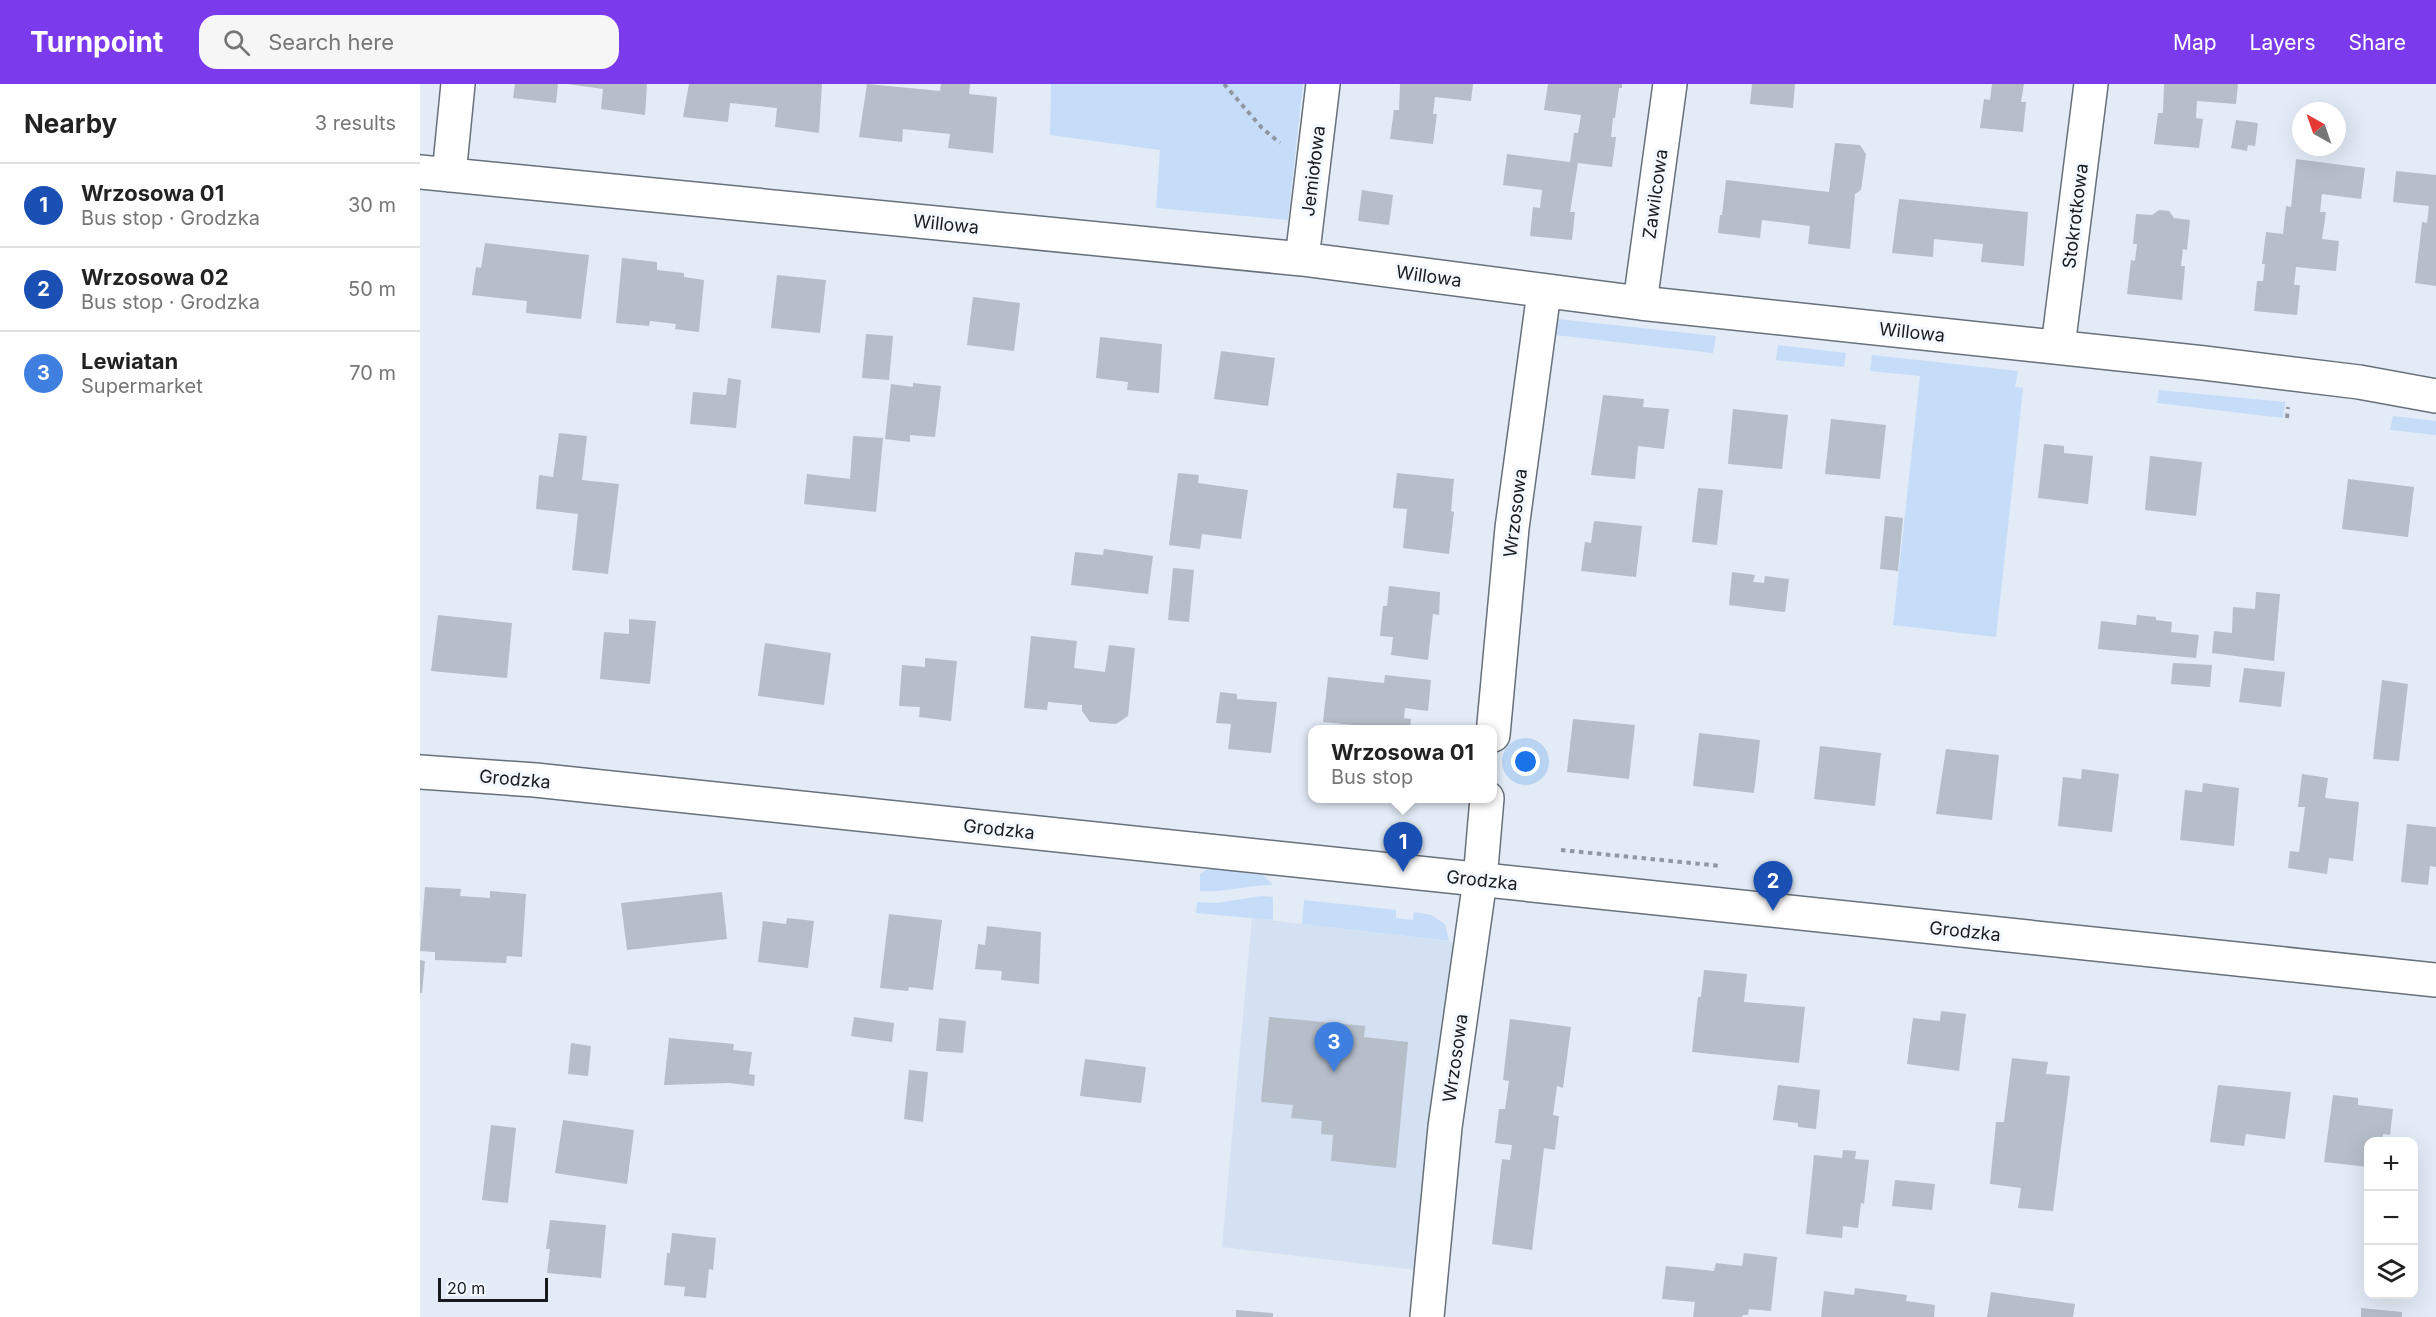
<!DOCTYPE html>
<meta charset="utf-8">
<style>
body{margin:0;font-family:Inter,sans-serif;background:#f6f6f6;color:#222}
.controls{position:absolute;right:18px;bottom:18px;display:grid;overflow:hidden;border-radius:12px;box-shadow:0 6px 24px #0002}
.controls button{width:54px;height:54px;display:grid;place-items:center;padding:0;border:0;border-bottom:2px solid #e0e0e0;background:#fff;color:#222;font:30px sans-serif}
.compass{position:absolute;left:1872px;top:18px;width:54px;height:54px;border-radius:50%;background:#fff;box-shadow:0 6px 24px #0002;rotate:320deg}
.scale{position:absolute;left:18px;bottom:15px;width:110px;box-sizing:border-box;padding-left:6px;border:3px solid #171b1e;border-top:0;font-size:16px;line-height:21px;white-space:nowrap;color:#171b1e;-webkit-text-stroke:4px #f3f8ff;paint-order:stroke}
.you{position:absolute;left:1106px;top:678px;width:21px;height:21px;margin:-15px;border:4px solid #fff;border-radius:50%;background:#1a73e8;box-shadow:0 0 0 9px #1a73e833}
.badge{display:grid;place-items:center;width:39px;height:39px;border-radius:50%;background:#7c3aed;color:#fff;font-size:20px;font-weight:700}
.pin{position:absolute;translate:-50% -50px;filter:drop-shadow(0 2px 3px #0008)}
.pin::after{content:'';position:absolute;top:32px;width:21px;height:18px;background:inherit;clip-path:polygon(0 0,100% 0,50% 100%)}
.popup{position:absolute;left:888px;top:641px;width:189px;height:78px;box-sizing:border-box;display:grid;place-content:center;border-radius:12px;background:#fff;filter:drop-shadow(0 2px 4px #0005);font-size:20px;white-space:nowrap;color:#767676}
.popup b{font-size:22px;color:#222}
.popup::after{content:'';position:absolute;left:50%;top:100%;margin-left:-12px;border:12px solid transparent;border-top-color:#fff}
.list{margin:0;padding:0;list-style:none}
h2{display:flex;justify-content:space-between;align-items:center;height:78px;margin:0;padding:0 24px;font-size:26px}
h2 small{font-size:20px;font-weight:400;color:#767676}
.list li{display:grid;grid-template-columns:39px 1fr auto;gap:18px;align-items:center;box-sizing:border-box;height:84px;padding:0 24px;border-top:2px solid #e0e0e0}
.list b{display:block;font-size:22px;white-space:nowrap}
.list p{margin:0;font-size:20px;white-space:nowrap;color:#767676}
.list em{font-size:20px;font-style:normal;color:#767676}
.icon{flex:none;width:33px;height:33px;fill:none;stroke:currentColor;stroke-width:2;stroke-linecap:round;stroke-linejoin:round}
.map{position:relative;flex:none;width:2016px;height:1233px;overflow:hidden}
header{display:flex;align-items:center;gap:36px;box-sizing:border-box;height:84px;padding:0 30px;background:#7c3aed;color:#fff}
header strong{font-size:28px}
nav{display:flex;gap:33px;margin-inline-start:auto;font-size:21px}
.search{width:420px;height:54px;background:#f6f6f6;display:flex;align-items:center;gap:15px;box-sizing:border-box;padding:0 21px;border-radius:18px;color:#767676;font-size:22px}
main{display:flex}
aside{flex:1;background:#fff}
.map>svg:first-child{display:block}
.built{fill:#d3e1f2}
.green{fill:#c6ddfa}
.building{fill:#b6bec9}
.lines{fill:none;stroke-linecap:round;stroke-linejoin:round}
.minor-casing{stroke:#68707a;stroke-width:36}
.tertiary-casing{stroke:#68707a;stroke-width:36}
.path{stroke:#90979f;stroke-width:4;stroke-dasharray:4.5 4.5;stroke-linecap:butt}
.minor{stroke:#fff;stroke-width:33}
.tertiary{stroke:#fff;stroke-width:33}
.labels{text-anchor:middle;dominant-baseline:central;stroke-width:6;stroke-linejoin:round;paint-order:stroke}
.street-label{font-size:18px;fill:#171b1e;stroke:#f3f8ff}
</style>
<header>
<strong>Turnpoint</strong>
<div class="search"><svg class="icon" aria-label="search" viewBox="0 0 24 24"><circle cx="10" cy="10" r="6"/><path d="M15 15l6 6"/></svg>Search here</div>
<nav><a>Map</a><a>Layers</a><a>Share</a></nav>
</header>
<main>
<aside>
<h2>Nearby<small>3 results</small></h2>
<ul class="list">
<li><span class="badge" style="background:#1a4fb4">1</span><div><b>Wrzosowa 01</b><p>Bus stop · Grodzka</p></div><em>30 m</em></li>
<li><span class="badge" style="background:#1a4fb4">2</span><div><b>Wrzosowa 02</b><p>Bus stop · Grodzka</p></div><em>50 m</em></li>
<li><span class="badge" style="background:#3f7fe0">3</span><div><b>Lewiatan</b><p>Supermarket</p></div><em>70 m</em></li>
</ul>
</aside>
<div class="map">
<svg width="2016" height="1233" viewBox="0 0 2016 1233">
<rect width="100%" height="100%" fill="#e2ebf6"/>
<path class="built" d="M832 834 1035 858 996 1186 802 1163Z"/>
<path class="green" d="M631 0H883L868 136 736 124 740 66 630 51Z
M1137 235 1296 252 1293 269 1135 251Z
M1358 261 1426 269 1424 283 1356 276Z
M1452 271 1598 287 1595 303 1603 304 1576 553 1473 541 1500 292 1450 287Z
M1739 306 1865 318 1863 334 1737 319Z
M1973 332 2016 337V351L1970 346Z
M789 784 843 791 853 801C828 801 805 809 780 807V790Z
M841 812 853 813V836L776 829 777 818 797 819Z
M884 816 976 826V834L993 836 994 828 1011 831 1025 840 1029 857 882 840Z"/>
<path class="building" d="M95 0H138L136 19 93 14Z
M147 0H227L225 31 181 25 183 5Z
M269 0H402L399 49 355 43 357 24 310 19 308 38 263 33Z
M447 0 520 7 521 0H550L549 10 577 13 573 69 528 64 530 50 483 45 482 58 439 53Z
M980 0H1053L1051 17 1015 13 1013 30H1017L1013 60 970 55 974 26H979Z
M1128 0H1202V4H1199L1195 34H1193L1191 53H1196L1192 83 1158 79 1150 128H1155L1152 156 1110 152 1113 123 1120 124 1122 106 1083 101 1087 70 1150 78 1154 49H1158L1161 31 1124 26Z
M1332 0H1375L1373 24 1330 20Z
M1572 0H1604L1601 18H1606L1603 48 1560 44 1564 15 1570 16Z
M1744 0H1818L1816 20 1777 17 1776 34 1783 35 1779 64 1734 60 1738 29H1743Z
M1816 36 1838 39 1835 62 1828 61 1827 67 1811 64Z
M1415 59 1440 61 1446 70 1441 106 1435 110 1430 165 1388 160 1390 142 1367 139 1342 136 1340 154 1298 149 1300 131H1302L1306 96 1409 108Z
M1876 75 1945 84 1941 115 1902 110 1900 128H1906L1902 155 1919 157 1916 187 1876 183 1874 201H1880L1877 231 1834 227 1837 197H1843L1845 180H1842L1846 148 1863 150 1866 122 1871 123Z
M1976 87 2016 91V202L1995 199 2002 138 2007 139 2009 122 1973 118Z
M942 106 973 111 969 141 938 137Z
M1479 115 1608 128 1604 182 1561 178 1563 160 1514 155 1513 173 1472 169Z
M1739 126 1749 127 1754 134 1770 136 1767 166 1763 165 1761 182H1765L1762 216 1707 210 1711 176 1715 177 1717 160H1713L1716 130 1732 131Z
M65 159 169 171 161 235 106 229 107 217 52 211 56 183 61 184Z
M202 174 237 178V186L264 189V193L284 196 279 248 255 245 256 240 230 237 229 242 196 239Z
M357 191 406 196 400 249 351 244Z
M553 213 600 219 594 267 547 261Z
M446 250 473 252 469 296 442 294Z
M680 253 742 260 739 309 707 306 708 298 676 294Z
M801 267 855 274 848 322 794 315Z
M308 294 321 296 316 344 270 340 273 308 306 311Z
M493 299 521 302 515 353 490 351V358L465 355 471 300 493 303Z
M1183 311 1224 315 1223 323 1249 325 1244 365 1218 362 1215 395 1171 391Z
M1313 325 1368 331 1362 385 1308 380Z
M1411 335 1466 341 1460 395 1405 390Z
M139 349 167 352 162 396 199 400 188 490 152 486 158 430 116 425 119 391 133 393Z
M433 352 463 354 456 428 384 420 387 390 430 395Z
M1624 360 1644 362V369L1673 372 1668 420 1618 414Z
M1730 372 1782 378 1776 432 1725 426Z
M758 389 779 391 778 399 828 406 821 455 782 450 780 465 749 461Z
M977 389 1034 395 1031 427 1034 428 1029 470 983 464 987 425 973 424Z
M1928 395 1994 403 1988 453 1922 445Z
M1278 404 1303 406 1297 461 1272 458Z
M1465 432 1483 434 1478 487 1460 485Z
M1174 437 1222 442 1216 493 1161 487 1165 458 1171 459Z
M684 465 733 472 728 510 651 501 655 468 683 471Z
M753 484 774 486 769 538 748 536Z
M1312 488 1335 491 1333 498 1344 499 1345 492 1369 495 1365 528 1309 521Z
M969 502 1020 508 1019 531 1013 530 1008 576 971 571 973 553 960 552 963 522H967Z
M1836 508 1860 510 1854 577 1792 569 1794 547 1812 549 1813 523 1835 525Z
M18 531 92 539 87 594 11 587Z
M1717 531 1736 533V536L1752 538 1751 548 1779 551 1776 574 1678 565 1681 537 1716 541Z
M209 535 236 537 230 600 180 595 184 548 209 550Z
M611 552 657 557 654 584 685 588 689 561 715 564 708 632 696 640 670 638 662 627V621L628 618 627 626 604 624Z
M345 559 411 569 404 621 338 612Z
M505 574 537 577 531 637 499 633 500 623 479 622 482 581 505 583Z
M1753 579 1792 581 1790 603 1751 600Z
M1824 584 1865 588 1861 623 1819 618Z
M965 591 1011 596 1008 627 985 624 984 634 991 635 990 646H944V642L903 638 908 593 964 599Z
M1962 596 1988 600 1979 677 1953 675Z
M800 608 817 610V615L857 618 851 669 808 665 811 640 796 639Z
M1153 635 1215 641 1209 695 1147 688Z
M1279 649 1340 656 1334 709 1273 702Z
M1400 662 1461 669 1455 722 1394 715Z
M1526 665 1579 671 1572 736 1516 730Z
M1662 685 1699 690 1692 748 1638 742 1643 693 1661 695Z
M1882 690 1908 694 1905 714 1939 718 1933 777 1909 774 1907 790 1868 784 1870 767 1879 768 1885 723H1878Z
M1783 699 1819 704 1814 762 1760 756 1765 706 1782 708Z
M1987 740 2016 743V783L2010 782 2008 801 1981 798Z
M5 803 41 805 40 812 70 814V807L106 810 102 873 87 872 86 879 15 876V868L0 867Z
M302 808 307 855 207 866 201 819Z
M469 830 522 836 513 906 489 903 488 907 460 904Z
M367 834 394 837 388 884 338 878 343 837 366 840Z
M567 842 621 848 619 900 581 896 582 887 555 885 558 860 565 861Z
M0 876 5 877 2 909H0Z
M1284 886 1327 890 1324 918 1385 923 1379 979 1272 968 1278 913H1281Z
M1521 927 1546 930 1539 987 1487 980 1493 934 1520 937Z
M434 933 474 939 472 958 431 952Z
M849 933 945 942 944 953 988 958 976 1084 911 1077 913 1051 901 1050 902 1037 871 1034 873 1021 841 1018Z
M519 934 546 937 543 969 516 967Z
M1090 935 1151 943 1143 1004 1137 1002 1133 1031 1139 1032 1135 1066 1124 1064 1112 1166 1072 1160 1082 1075 1090 1076 1092 1061 1075 1059 1079 1025H1085L1089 997 1083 996Z
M249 954 314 960 313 966 332 968 329 990 335 991 334 1002 309 999 244 1001Z
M151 959 171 962 168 992 148 990Z
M1592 974 1628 978 1626 990 1650 992 1633 1127 1598 1124 1601 1104 1570 1100 1576 1038H1584Z
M665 975 726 983 721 1019 660 1012Z
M489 986 508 988 503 1038 484 1035Z
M1358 1001 1400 1006 1396 1045 1378 1043V1039L1353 1036Z
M1798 1001 1871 1008 1865 1055 1826 1050 1824 1062 1790 1058Z
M1913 1011 1938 1014V1021L1973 1025 1970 1051 1963 1050 1962 1058H1948V1083L1904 1078Z
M143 1036 214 1046 207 1100 135 1089Z
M71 1041 96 1044 88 1119 62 1116Z
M1423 1066 1436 1067 1435 1075 1449 1076 1444 1120 1441 1119 1438 1144 1423 1142 1422 1154 1386 1150 1394 1071 1422 1074Z
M1475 1096 1515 1100 1512 1126 1472 1122Z
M130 1136 186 1141 181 1194 127 1189 130 1165H126Z
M252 1149 296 1154 293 1186 289 1185 286 1214 264 1212 265 1203 244 1201 247 1169H250Z
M1324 1169 1357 1173 1351 1227 1329 1225 1328 1231H1323L1322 1233H1273L1275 1218 1242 1215 1246 1182 1294 1187 1296 1179 1322 1182Z
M1435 1204 1487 1211 1486 1217 1515 1221 1514 1233H1401L1404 1207 1434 1211Z
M1571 1208 1655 1220 1653 1233H1567Z
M1941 1224 1982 1228V1233H1941Z
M816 1226 853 1229V1233H816Z"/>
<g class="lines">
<defs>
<path id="minor" d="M0 88 882 175 1220 219 1784 279 1939 298 2016 312
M29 91 38 0
M882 175 903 0
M1220 219 1250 0
M1638 263 1671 0
M1073 651 1092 444 1124 208
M1007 1233 1025 1043 1060 796 1067 714"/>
<path id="tertiary" d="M0 688 115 696 2016 896"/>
</defs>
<use href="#minor" class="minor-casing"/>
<use href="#tertiary" class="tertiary-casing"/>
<path class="path" d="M804 0 842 44 860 59
M1867 334 1868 323
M1141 766 1301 782"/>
<use href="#minor" class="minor"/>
<use href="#tertiary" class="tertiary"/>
</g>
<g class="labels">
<g class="street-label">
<text transform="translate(893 87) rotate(-83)">Jemiołowa</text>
<text transform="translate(1235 110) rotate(-82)">Zawilcowa</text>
<text transform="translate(1655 132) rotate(-83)">Stokrotkowa</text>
<text transform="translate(526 140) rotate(6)">Willowa</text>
<text transform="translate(1009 192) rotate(8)">Willowa</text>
<text transform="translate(1492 248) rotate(6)">Willowa</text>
<text transform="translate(1095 429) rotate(-83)">Wrzosowa</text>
<text transform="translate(95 695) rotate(5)">Grodzka</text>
<text transform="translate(579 745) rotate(6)">Grodzka</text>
<text transform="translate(1062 796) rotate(6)">Grodzka</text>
<text transform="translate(1545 847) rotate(6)">Grodzka</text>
<text transform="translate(1035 974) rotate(-82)">Wrzosowa</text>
</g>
</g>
</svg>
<div class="controls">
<button>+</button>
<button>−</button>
<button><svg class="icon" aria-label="layers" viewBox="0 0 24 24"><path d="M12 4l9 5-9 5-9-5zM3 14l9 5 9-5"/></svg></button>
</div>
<svg class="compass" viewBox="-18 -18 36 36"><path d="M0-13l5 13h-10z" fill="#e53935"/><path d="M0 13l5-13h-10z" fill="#767676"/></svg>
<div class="scale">20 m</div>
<div class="you"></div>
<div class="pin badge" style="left:983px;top:788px;background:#1a4fb4">1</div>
<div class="popup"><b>Wrzosowa 01</b>Bus stop</div>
<div class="pin badge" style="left:1353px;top:827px;background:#1a4fb4">2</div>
<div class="pin badge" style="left:914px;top:988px;background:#3f7fe0">3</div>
</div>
</main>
